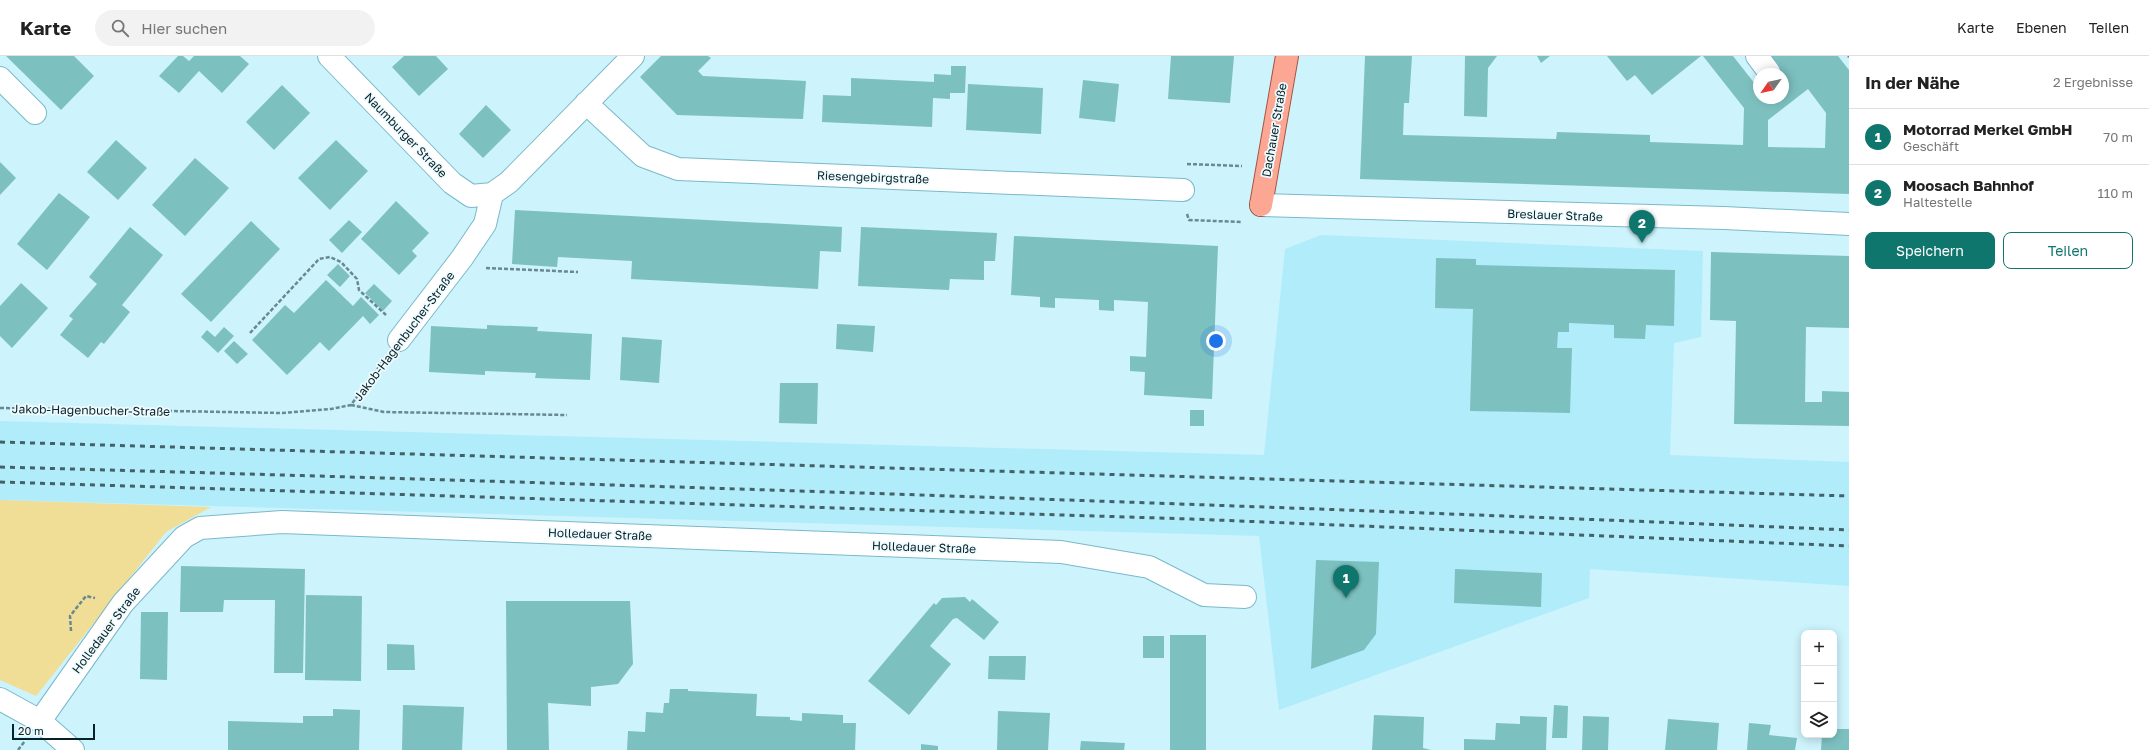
<!DOCTYPE html>
<html lang="de">
<meta charset="utf-8">
<style>
body{margin:0;font-family:"Golos Text",sans-serif;background:#f2f2f2;color:#222}
.controls{position:absolute;right:12px;bottom:12px;display:grid;overflow:hidden;border-radius:8px;box-shadow:0 2px 10px #0003}
.controls button{width:36px;height:36px;display:grid;place-items:center;padding:0;border:0;border-bottom:1px solid #e0e0e0;background:#fff;color:#222;font:20px sans-serif}
.compass{position:absolute;left:1753px;top:12px;width:36px;height:36px;border-radius:50%;background:#fff;box-shadow:0 2px 10px #0003;rotate:236deg}
.scale{position:absolute;left:12px;bottom:10px;width:83px;box-sizing:border-box;padding-left:4px;border:2px solid #062127;border-top:0;font-size:11px;line-height:14px;white-space:nowrap;color:#062127;-webkit-text-stroke:3px #effbfe;paint-order:stroke}
.you{position:absolute;left:1216px;top:285px;width:14px;height:14px;margin:-10px;border:3px solid #fff;border-radius:50%;background:#1a73e8;box-shadow:0 0 0 6px #1a73e833}
.badge{display:grid;place-items:center;width:26px;height:26px;border-radius:50%;background:#0f766e;color:#fff;font-size:13px;font-weight:700}
.pin{position:absolute;translate:-50% -33px;filter:drop-shadow(0 1px 2px #0008)}
.pin::after{content:'';position:absolute;top:21px;width:14px;height:12px;background:inherit;clip-path:polygon(0 0,100% 0,50% 100%)}
.list{margin:0;padding:0;list-style:none}
h2{display:flex;justify-content:space-between;align-items:center;height:52px;margin:0;padding:0 16px;font-size:17px}
h2 small{font-size:13px;font-weight:400;color:#767676}
.list li{display:grid;grid-template-columns:26px 1fr auto;gap:12px;align-items:center;box-sizing:border-box;height:56px;padding:0 16px;border-top:1px solid #e0e0e0}
.list b{display:block;font-size:15px;white-space:nowrap}
.list p{margin:0;font-size:13px;white-space:nowrap;color:#767676}
.list em{font-size:13px;font-style:normal;color:#767676}
.actions{display:flex;gap:8px;padding:12px 16px}
.actions a{flex:1;padding:9px 0;border:1px solid #0f766e;border-radius:8px;text-align:center;font-size:14px;color:#0f766e}
.actions .main{background:#0f766e;color:#fff}
.icon{flex:none;width:22px;height:22px;fill:none;stroke:currentColor;stroke-width:2;stroke-linecap:round;stroke-linejoin:round}
.map{position:relative;flex:none;width:1849px;height:694px;overflow:hidden}
header{display:flex;align-items:center;gap:24px;box-sizing:border-box;height:56px;padding:0 20px;background:#fff;border-bottom:1px solid #e0e0e0}
header strong{font-size:19px}
nav{display:flex;gap:22px;margin-inline-start:auto;font-size:14px}
.search{width:280px;height:36px;background:#f2f2f2;display:flex;align-items:center;gap:10px;box-sizing:border-box;padding:0 14px;border-radius:22px;color:#767676;font-size:15px}
main{display:flex}
aside{flex:1;background:#fff}
.map>svg:first-child{display:block}
.built{fill:#b1ecfa}
.green{fill:#f0dd96}
.building{fill:#7dc0c0;fill-rule:evenodd}
.lines{fill:none;stroke-linecap:round;stroke-linejoin:round}
.minor-casing{stroke:#7ab9c9;stroke-width:24}
.major-casing{stroke:#a5523e;stroke-width:24}
.path{stroke:#688990;stroke-width:2.5;stroke-dasharray:4 2;stroke-linecap:butt}
.minor{stroke:#fff;stroke-width:22}
.major{stroke:#fca793;stroke-width:22}
.rail{stroke:#436168;stroke-width:3;stroke-dasharray:5 5;stroke-linecap:butt}
.labels{text-anchor:middle;dominant-baseline:central;stroke-width:3.5;stroke-linejoin:round;paint-order:stroke}
.street-label{font-size:12px;fill:#062127;stroke:#effbfe}
</style>
<header>
<strong>Karte</strong>
<div class="search"><svg class="icon" aria-label="search" viewBox="0 0 24 24"><circle cx="10" cy="10" r="6"/><path d="M15 15l6 6"/></svg>Hier suchen</div>
<nav><a>Karte</a><a>Ebenen</a><a>Teilen</a></nav>
</header>
<main>
<div class="map">
<svg width="1849" height="694" viewBox="0 0 1849 694">
<rect width="100%" height="100%" fill="#cdf3fc"/>
<path class="built" d="M1321 179 1703 195 1701 281 1674 287 1670 399 1849 406V530L1590 513 1589 542 1279 654 1259 480 0 444V365L1264 399 1285 193Z"/>
<path class="green" d="M0 444 211 451 166 476 36 640 0 624Z"/>
<path class="building" d="M6 0H74L94 20 61 54Z
M178 0H183L189 5 194 0H240L249 8 222 37 199 15 179 37 159 20Z
M404 0H436L448 13 419 40 392 11Z
M661 0H708L711 2 698 15 703 20 806 25 803 63 677 59 640 21Z
M1171 0H1234L1230 47 1168 43Z
M1365 0H1412L1409 47H1404L1403 79 1556 83 1557 76 1650 79V86L1743 89 1744 52 1703 0H1733L1759 33V42H1783V21L1785 20 1770 0H1838L1849 14V138L1360 123ZM1808 33 1826 57 1825 92 1768 91V64Z
M1465 0H1497L1488 12 1487 61 1464 60Z
M1537 0H1550L1541 7Z
M1607 0H1701L1652 39 1635 19 1627 25Z
M951 10H966L965 37H950V43L933 42 932 71 822 66 823 39 851 40V22L934 26V18L951 19Z
M1083 24 1119 28 1115 66 1079 62Z
M968 28 1043 32 1041 78 966 74Z
M282 29 310 57 274 94 246 66Z
M486 49 511 74 483 102 459 78Z
M116 84 147 112 118 144 87 116Z
M336 84 368 115 330 154 298 122Z
M195 102 229 132 185 180 152 149Z
M0 106 16 122 0 139Z
M59 137 90 161 47 214 17 188Z
M396 145 429 177 412 195 417 200 399 219 361 183Z
M515 154 842 171 841 196 820 195 818 233 631 223 632 205 558 201 557 211 512 208Z
M349 164 362 176 342 197 329 184Z
M251 165 280 193 211 266 181 238Z
M130 171 163 199 122 249 130 256 104 288 101 286 88 302 60 279 73 263 69 260 97 228 89 221Z
M861 171 997 177 995 205H984V224L950 223 949 234 858 230Z
M1014 180 1218 190 1212 343 1144 339 1145 316 1130 315V300L1146 301 1148 246 1114 244V255L1099 254V244L1055 242V252L1040 251V241L1011 239Z
M1711 196 1849 200V272L1806 271 1805 346H1822V335L1849 336V370L1734 368 1736 265 1710 264Z
M1436 202 1476 203V209L1675 214 1674 270 1646 269 1645 283 1614 282V269L1569 267V276H1558L1557 292H1572L1570 357 1470 355 1473 253 1435 252Z
M338 208 350 220 340 231 327 219Z
M326 224 353 250 361 241 379 259 370 268 363 260 329 295 320 286 287 319 252 284 285 249 294 257Z
M21 227 48 252 12 292 0 280V250Z
M374 228 392 245 383 255 365 237Z
M837 268 875 270 873 296 836 293Z
M487 269 538 271 537 275 592 278 590 324 535 322 536 317 485 315V319L429 316 431 270 487 273Z
M224 271 234 280 218 297 201 281 207 274 215 281Z
M622 281 662 284 659 327 620 324Z
M234 285 248 298 237 308 224 295Z
M780 327H818L817 368 779 367Z
M1190 354H1204V370H1190Z
M1316 504 1379 506 1376 578 1364 594 1311 613Z
M181 510 305 513 303 617H274L275 544H224L223 556H180Z
M1455 513 1542 517 1541 551 1454 547Z
M306 539 362 540 361 625 305 624Z
M965 541 970 546 972 543 999 566 984 584 957 562 953 563 930 590 951 608 909 659 868 625 934 547 936 549 942 542Z
M506 545H630L633 608 618 628 591 631V650L548 647 549 694H507Z
M141 556H168L167 624 140 623Z
M1170 579H1206V694H1170Z
M1143 580H1164V602H1143Z
M387 588 414 589 415 614H387Z
M989 600H1026L1025 624 988 623Z
M670 633H688V635L757 638 756 660 790 661V664L802 665V657L843 659V667H856L855 694H627L628 675 645 676 646 656 663 657 664 647H669Z
M403 649 464 651 462 694H402Z
M1554 649 1568 650 1567 682H1552Z
M333 653 360 654 359 694H228V665L303 667V660H333Z
M998 655 1050 657 1048 694H997Z
M1374 659 1424 661 1423 692 1431 694H1372Z
M1520 660 1547 661 1546 694H1464V683L1495 684 1496 667 1520 668Z
M1583 660 1609 661 1608 694H1582Z
M1668 663 1719 667 1717 694H1665Z
M1749 667 1771 669 1769 679 1797 682 1795 694H1747Z
M1834 673H1849V694H1821L1822 679H1834Z
M1081 685 1125 687 1124 694H1080Z
M921 688 938 690V694H921Z"/>
<g class="lines">
<defs>
<path id="minor" d="M329 0 452 127 471 140 492 138
M1757 0 1769 16
M0 22 35 57
M586 47 643 100 678 113 1183 134
M1261 149 1724 162 1849 168
M399 284 462 202 485 168 492 138 509 126 633 0
M0 643 40 665 73 694
M40 665 123 547 184 481 200 472 282 466 1061 496 1149 511 1204 539 1245 541"/>
<path id="major" d="M1261 149 1287 0"/>
</defs>
<use href="#minor" class="minor-casing"/>
<use href="#major" class="major-casing"/>
<path class="path" d="M1848 0 1849 1
M1187 108 1242 110
M1187 158 1189 164 1241 166
M486 212 578 216
M250 277 319 203 330 201 341 206 357 223 359 234 386 259
M351 349 384 356 567 359
M0 352 282 357 331 353 351 349 384 304
M71 575 70 560 86 540 95 542
M18 694 25 685"/>
<use href="#minor" class="minor"/>
<use href="#major" class="major"/>
<path class="rail" d="M0 386 1849 440
M0 411C616 428 1233 448 1849 474
M0 426 1191 463 1849 490"/>
</g>
<g class="labels">
<g class="street-label">
<text transform="translate(1274 74) rotate(-80)">Dachauer Straße</text>
<text transform="translate(406 79) rotate(46)">Naumburger Straße</text>
<text transform="translate(873 121) rotate(2)">Riesengebirgstraße</text>
<text transform="translate(1555 159) rotate(2)">Breslauer Straße</text>
<text transform="translate(404 280) rotate(-53)">Jakob-Hagenbucher-Straße</text>
<text transform="translate(91 354) rotate(1)">Jakob-Hagenbucher-Straße</text>
<text transform="translate(600 478) rotate(2)">Holledauer Straße</text>
<text transform="translate(924 491) rotate(2)">Holledauer Straße</text>
<text transform="translate(106 574) rotate(-53)">Holledauer Straße</text>
</g>
</g>
</svg>
<div class="controls">
<button>+</button>
<button>−</button>
<button><svg class="icon" aria-label="layers" viewBox="0 0 24 24"><path d="M12 4l9 5-9 5-9-5zM3 14l9 5 9-5"/></svg></button>
</div>
<svg class="compass" viewBox="-18 -18 36 36"><path d="M0-13l5 13h-10z" fill="#e53935"/><path d="M0 13l5-13h-10z" fill="#767676"/></svg>
<div class="scale">20 m</div>
<div class="you"></div>
<div class="pin badge" style="left:1346px;top:542px">1</div>
<div class="pin badge" style="left:1642px;top:187px">2</div>
</div>
<aside>
<h2>In der Nähe<small>2 Ergebnisse</small></h2>
<ul class="list">
<li><span class="badge">1</span><div><b>Motorrad Merkel GmbH</b><p>Geschäft</p></div><em>70 m</em></li>
<li><span class="badge">2</span><div><b>Moosach Bahnhof</b><p>Haltestelle</p></div><em>110 m</em></li>
</ul>
<div class="actions"><a class="main">Speichern</a><a>Teilen</a></div>
</aside>
</main>
